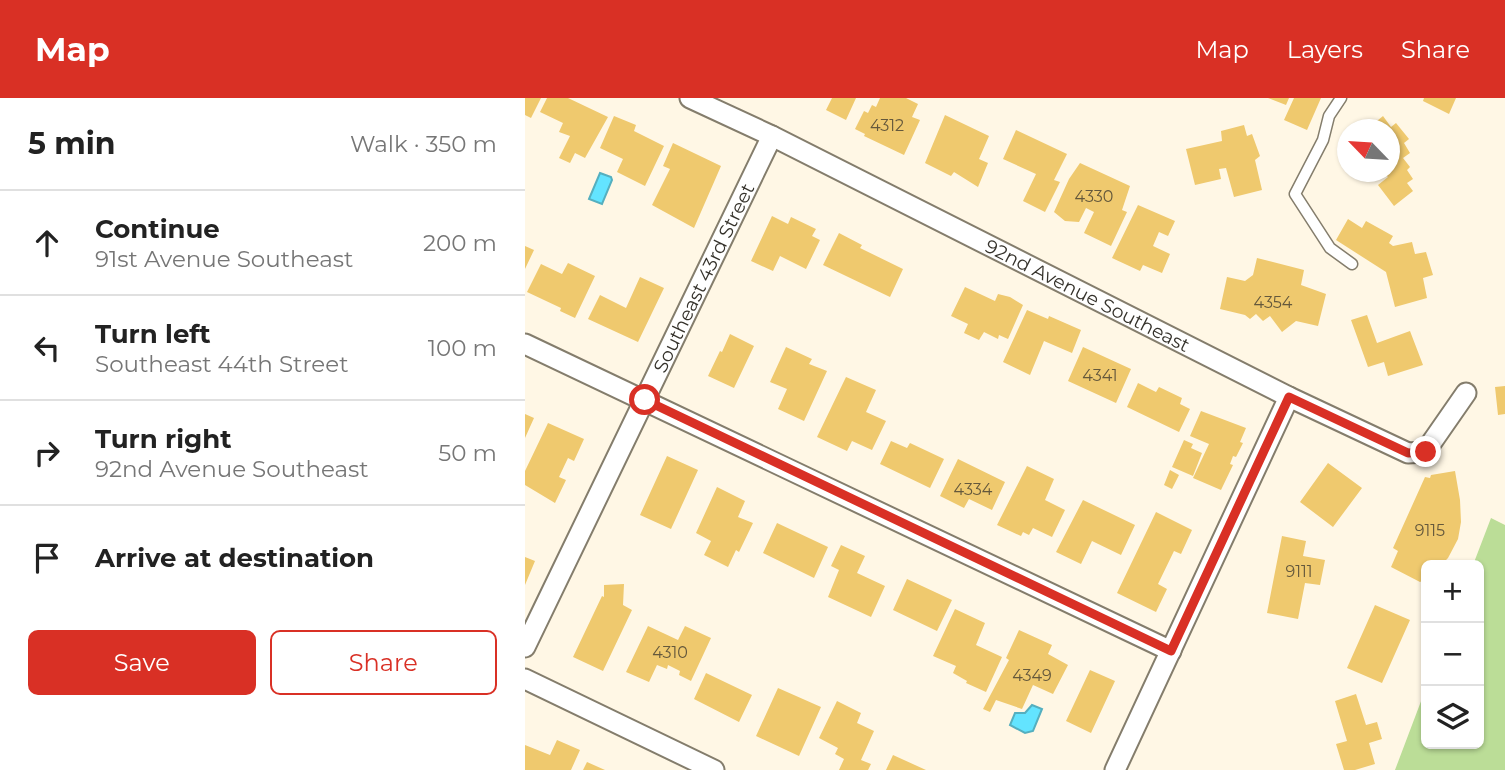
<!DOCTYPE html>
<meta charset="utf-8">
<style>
body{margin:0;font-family:Montserrat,sans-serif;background:#f2f2f2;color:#222}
.controls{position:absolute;right:21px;bottom:21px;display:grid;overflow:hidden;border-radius:10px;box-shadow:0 2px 5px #0004}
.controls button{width:63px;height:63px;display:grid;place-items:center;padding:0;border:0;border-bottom:2px solid #e0e0e0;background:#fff;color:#222;font:35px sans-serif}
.compass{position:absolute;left:812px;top:21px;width:63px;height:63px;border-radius:50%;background:#fff;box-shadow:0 2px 5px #0004;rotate:295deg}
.stop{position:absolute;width:21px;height:21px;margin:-16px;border:5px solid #d93025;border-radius:50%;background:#fff}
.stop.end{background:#d93025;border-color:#fff;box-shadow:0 2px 7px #0008}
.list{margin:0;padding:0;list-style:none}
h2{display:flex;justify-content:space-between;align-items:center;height:91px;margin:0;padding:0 28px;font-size:30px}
h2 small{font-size:23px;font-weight:400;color:#767676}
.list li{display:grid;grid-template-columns:46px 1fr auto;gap:21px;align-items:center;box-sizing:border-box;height:105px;padding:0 28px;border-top:2px solid #e0e0e0}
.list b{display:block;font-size:26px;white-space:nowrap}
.list p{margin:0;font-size:23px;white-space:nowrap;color:#767676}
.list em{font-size:23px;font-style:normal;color:#767676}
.actions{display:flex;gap:14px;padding:21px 28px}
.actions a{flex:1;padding:16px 0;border:2px solid #d93025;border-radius:10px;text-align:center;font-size:24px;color:#d93025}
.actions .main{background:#d93025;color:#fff}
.icon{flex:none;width:38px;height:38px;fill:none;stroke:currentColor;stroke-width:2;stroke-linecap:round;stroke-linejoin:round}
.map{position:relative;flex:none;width:980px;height:672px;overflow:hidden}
header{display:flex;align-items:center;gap:42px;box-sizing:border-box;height:98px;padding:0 35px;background:#d93025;color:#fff}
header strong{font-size:33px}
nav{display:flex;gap:38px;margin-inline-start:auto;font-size:24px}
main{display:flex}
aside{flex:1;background:#fff}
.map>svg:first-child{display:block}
.green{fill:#bbdd97}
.water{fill:#63e4ff;stroke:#55afbf;stroke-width:2}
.building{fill:#efc96e}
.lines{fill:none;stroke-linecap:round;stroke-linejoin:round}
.service-casing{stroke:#847d6c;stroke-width:13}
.minor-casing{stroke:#847d6c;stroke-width:23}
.service{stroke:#fff;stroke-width:10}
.minor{stroke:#fff;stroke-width:19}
.route{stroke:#d93025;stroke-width:9}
.labels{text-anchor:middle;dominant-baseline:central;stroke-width:7;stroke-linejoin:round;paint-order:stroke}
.number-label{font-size:16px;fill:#64583c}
.street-label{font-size:19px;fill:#35322b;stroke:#fff7e5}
</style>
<header>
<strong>Map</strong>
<nav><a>Map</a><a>Layers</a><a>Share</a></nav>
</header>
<main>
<aside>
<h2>5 min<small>Walk · 350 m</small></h2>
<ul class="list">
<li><svg class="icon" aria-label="ahead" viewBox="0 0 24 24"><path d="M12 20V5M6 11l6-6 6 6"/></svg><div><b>Continue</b><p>91st Avenue Southeast</p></div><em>200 m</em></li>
<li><svg class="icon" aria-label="left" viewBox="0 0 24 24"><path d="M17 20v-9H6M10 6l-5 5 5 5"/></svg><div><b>Turn left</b><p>Southeast 44th Street</p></div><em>100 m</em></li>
<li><svg class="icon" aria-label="right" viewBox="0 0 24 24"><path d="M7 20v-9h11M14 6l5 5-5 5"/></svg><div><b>Turn right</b><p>92nd Avenue Southeast</p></div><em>50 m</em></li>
<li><svg class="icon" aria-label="arrive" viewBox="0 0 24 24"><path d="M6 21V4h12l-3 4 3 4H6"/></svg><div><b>Arrive at destination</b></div></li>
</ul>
<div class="actions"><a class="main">Save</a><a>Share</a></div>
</aside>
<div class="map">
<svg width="980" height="672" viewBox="0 0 980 672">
<rect width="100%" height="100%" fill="#fff7e5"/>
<path class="green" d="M966 420 980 427V672H870L901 590V646H954V467H948Z"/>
<path class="water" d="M75 75 86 79 87 82 77 106 64 101Z
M507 607 517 611 508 633 500 635 485 627 490 615H500Z"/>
<path class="building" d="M0 0H16L6 20 0 17Z
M22 0H43L83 19 60 60 50 55 45 65 34 60 45 38 34 34 38 25 15 14Z
M307 0H331L321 22 301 12Z
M355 0H381L393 6 387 19 395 22 379 57 339 38 340 36 330 31 339 13 343 15 347 7 351 9Z
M743 0H764L761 7Z
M769 0H796L782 32 759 22Z
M899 0H931L924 16 898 3Z
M420 17 464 38 454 61 463 65 453 89 429 74 426 78 400 65Z
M89 18 111 27 109 33 139 48 120 88 92 74 98 61 75 50Z
M858 18 866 29 871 25 884 41 879 45 885 55 878 60 885 69 882 72 888 81 882 85 888 93 869 108 853 87 863 79 858 74H864V32H841Z
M719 27 722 38 727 36 735 58 730 62 737 92 709 99 701 70 694 71 696 81 670 87 661 51 697 43 696 33Z
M491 32 542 56 529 82 535 84 520 114 498 103 511 76 478 61Z
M148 45 196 68 169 130 127 107 145 71 138 68Z
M555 65 605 88 597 112 602 114 586 148 559 135 569 114 561 110 554 124 540 123 529 114 544 81Z
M613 107 650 123 643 138 634 134 628 148 645 156 637 175 618 167 615 173 587 160Z
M247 118 263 126 266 119 291 131 287 138 295 142 281 171 255 158 248 173 226 163Z
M823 121 837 130 841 123 868 138 864 145 868 148 887 144 890 156 901 154 908 177 898 180 902 200 870 209 861 174 811 142Z
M314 135 337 147 335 150 378 171 365 199 298 167Z
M0 148 9 152 0 171Z
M732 160 779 172 776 187 801 196 793 228 771 223 757 234 745 218 738 223 731 216 725 221 720 217 695 211 702 179 720 183 728 177Z
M43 165 70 178 50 220 35 213 36 210 2 194 16 166 37 176Z
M115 179 139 190 113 244 63 221 75 197 101 210Z
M440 189 470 203 473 196 485 199 498 207 483 241 474 237 473 241 459 234 454 242 439 235 443 226 426 218Z
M502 212 523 221 524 218 556 232 547 255 519 243 505 277 478 264Z
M842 217 852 245 885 233 898 267 863 278 859 264 843 269 826 222Z
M205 236 229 248 209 290 183 278 195 253 197 254Z
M261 249 287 261 284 266 302 273 279 323 253 311 262 291 245 284Z
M558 249 606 271 591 305 543 283Z
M321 279 351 292 341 314 361 323 347 352 327 343 322 353 292 339Z
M613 285 631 294 634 289 657 300 655 306 665 311 654 334 602 309Z
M980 288V316L973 317 970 289Z
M676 313 721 330 715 344 718 345 711 359 708 358 705 366 708 367 696 392 668 380 684 346 665 338Z
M0 316 9 320 0 340Z
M23 325 59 341 49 363 43 360 34 379 41 382 30 405 0 387V373Z
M659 342 668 346 666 350 677 355 668 378 647 369Z
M366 343 382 350 385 345 419 361 405 390 355 366Z
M142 358 173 372 146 431 115 417Z
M433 361 480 384 467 412 444 401 439 410 415 398Z
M803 365 837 390 808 429 775 404Z
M502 368 529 381 520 402 540 412 527 439 508 430 504 437 498 434 496 438 472 427Z
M645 372 654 377 647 391 639 387Z
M930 373 935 402 936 424 933 441 923 460 916 467H901V481L895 484 866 469 873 453 868 450 900 379 905 380 906 377Z
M192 389 220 403 213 419 228 425 214 454 211 452 203 469 179 457 186 443 171 435Z
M558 402 610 427 596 457 567 443 556 466 531 454Z
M631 414 667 432 656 456 649 453 633 486 642 491 631 514 592 495Z
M252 425 303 449 289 480 238 455Z
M757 438 781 443 778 458 800 462 795 487 780 485 773 521 742 515Z
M316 447 340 458 332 475 360 488 346 519 303 499 314 472 306 468Z
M0 459 10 463 0 487Z
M382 481 427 502 412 533 368 512Z
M99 486 98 507 107 512 78 573 48 559 77 498 79 499V487Z
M850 507 885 522 857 585 822 570Z
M430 511 460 525 451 547 477 559 461 594 441 585 442 583 428 575 431 568 408 558Z
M123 528 153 542 160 528 186 540 166 583 154 577 155 573 143 567 142 571 132 567 124 584 101 574Z
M494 532 527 547 523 556 543 567 528 596 508 587 497 611 471 602 465 614 458 611 484 562 481 560Z
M565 572 590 583 566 635 541 623Z
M181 575 227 597 214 624 169 601Z
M253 590 296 609 274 658 231 638Z
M831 596 841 627 852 624 857 641 844 645 850 666 830 672H819L811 646 822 643 810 603Z
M312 603 336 615 332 625 349 633 336 662 346 666 343 672H314L319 661 310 656 313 650 294 640Z
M32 642 55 652 46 672H0V647L25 657Z
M368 657 401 672H361Z
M62 664 80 672H58Z"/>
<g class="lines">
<defs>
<path id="service" d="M816 0 804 18 798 42 770 96 805 150 827 166"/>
<g id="minor">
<path id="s1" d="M165 0 247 38 764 299 883 355 900 354 941 295"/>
<path d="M0 246 646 553"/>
<path id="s2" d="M0 549 247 38"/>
<path d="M0 581 189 672"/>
<path d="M590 672 764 299"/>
</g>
</defs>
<use href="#service" class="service-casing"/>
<use href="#minor" class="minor-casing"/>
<use href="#service" class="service"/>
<use href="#minor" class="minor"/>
</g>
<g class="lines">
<path class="route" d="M120 302 646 553 764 299 883 355 901 354"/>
</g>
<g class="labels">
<g class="number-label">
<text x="362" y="27">4312</text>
<text x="569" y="98">4330</text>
<text x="748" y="204">4354</text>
<text x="575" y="277">4341</text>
<text x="448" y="391">4334</text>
<text x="905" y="432">9115</text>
<text x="774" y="473">9111</text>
<text x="145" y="554">4310</text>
<text x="507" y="577">4349</text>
</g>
<g class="street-label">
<text stroke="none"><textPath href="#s2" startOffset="410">Southeast 43rd Street</textPath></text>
<text stroke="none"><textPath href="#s1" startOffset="444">92nd Avenue Southeast</textPath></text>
</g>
</g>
</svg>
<div class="controls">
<button>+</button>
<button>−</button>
<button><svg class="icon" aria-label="layers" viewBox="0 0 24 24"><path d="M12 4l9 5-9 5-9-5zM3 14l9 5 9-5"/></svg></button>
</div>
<svg class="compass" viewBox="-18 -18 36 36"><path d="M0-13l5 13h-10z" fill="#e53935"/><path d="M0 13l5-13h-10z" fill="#767676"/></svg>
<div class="stop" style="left:120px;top:302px"></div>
<div class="stop end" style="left:901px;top:354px"></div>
</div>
</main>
